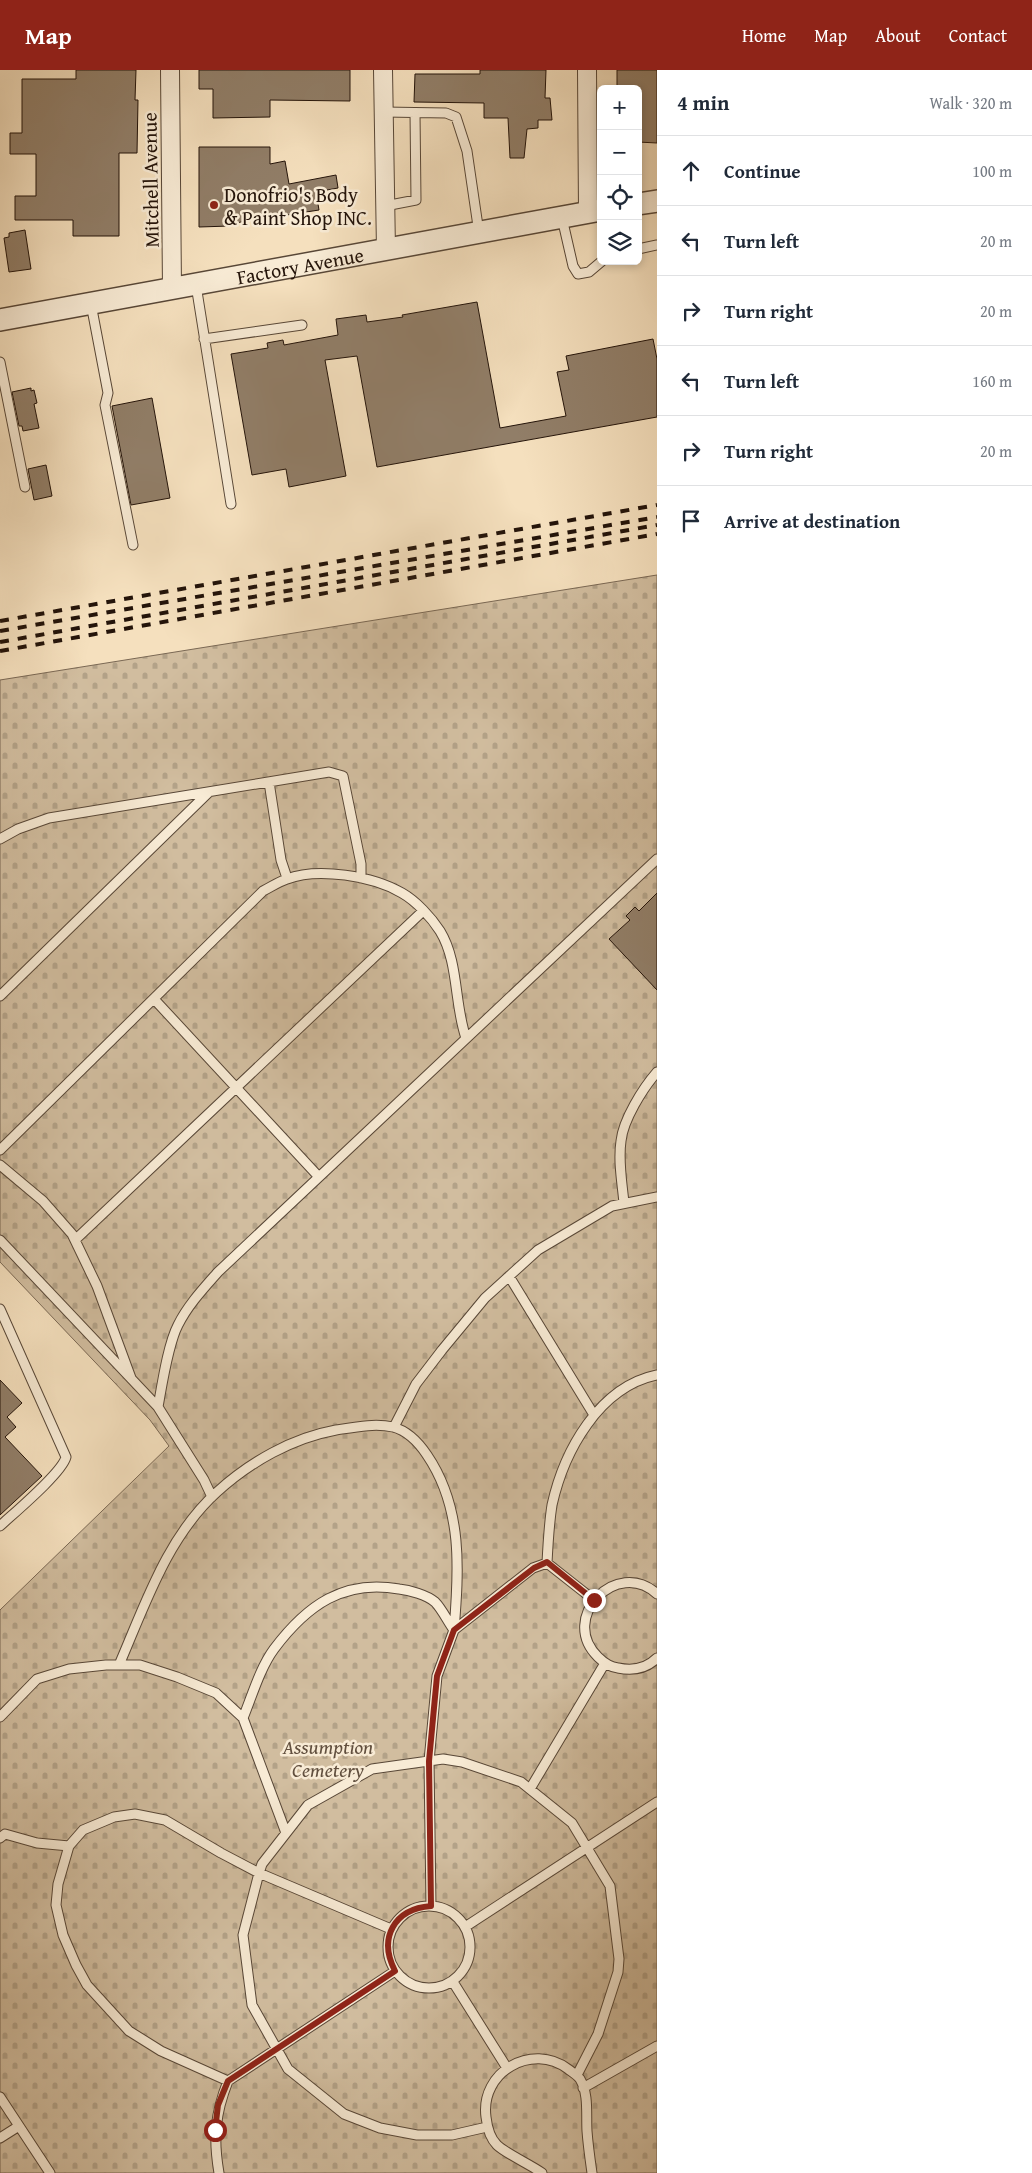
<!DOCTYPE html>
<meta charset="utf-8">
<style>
body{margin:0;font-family:"Gentium Book Plus",serif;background:#f2f2f3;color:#1f2937}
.controls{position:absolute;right:15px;top:15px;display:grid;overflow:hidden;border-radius:8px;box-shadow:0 2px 8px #0003}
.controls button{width:45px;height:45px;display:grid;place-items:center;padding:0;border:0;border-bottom:1px solid #e0e1e3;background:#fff;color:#1f2937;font:25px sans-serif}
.stop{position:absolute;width:15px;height:15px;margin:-11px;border:4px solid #8f2418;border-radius:50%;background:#fff}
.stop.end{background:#8f2418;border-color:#fff;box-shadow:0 1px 5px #0008}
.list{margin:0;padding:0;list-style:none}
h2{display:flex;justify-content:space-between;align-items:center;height:65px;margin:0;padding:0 20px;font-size:21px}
h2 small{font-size:16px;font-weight:400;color:#747a83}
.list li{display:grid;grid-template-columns:32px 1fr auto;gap:15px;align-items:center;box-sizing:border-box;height:70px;padding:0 20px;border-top:1px solid #e0e1e3}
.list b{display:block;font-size:19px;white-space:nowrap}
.list em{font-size:16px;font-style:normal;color:#747a83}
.icon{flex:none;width:28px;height:28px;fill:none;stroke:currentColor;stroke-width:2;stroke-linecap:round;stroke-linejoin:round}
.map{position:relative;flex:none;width:657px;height:2103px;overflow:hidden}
header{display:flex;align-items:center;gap:30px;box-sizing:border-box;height:70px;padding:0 25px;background:#8f2418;color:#fff}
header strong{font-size:24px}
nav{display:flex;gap:28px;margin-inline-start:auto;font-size:18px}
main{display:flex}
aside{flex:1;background:#fff}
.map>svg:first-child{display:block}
.cemetery{fill:url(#cemetery-stones);stroke:#7a6854}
.building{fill:#917e68;stroke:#24140a}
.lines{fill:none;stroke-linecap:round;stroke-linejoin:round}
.service-casing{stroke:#584737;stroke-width:11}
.minor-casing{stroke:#584737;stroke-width:20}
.tertiary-casing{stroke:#584737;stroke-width:24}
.service{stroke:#f8ebd5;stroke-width:9}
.minor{stroke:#f8ebd5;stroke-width:18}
.tertiary{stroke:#f8ebd5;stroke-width:21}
.rail{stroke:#24140a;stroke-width:4;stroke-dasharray:9 9;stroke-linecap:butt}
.route{stroke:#8f2418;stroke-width:6}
.poi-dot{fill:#8f2418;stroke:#f8ebd5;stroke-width:2}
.labels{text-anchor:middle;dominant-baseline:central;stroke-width:5;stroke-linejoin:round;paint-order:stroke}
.street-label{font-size:20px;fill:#24140a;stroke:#f8ebd5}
.poi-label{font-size:20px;fill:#24140a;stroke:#f8ebd5;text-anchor:start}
.park-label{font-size:20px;font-style:italic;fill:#614f3e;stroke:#f8ebd5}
</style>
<header>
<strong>Map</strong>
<nav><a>Home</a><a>Map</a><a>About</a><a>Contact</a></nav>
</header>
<main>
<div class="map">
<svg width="657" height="2103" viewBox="0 0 657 2103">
<defs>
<pattern id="cemetery-stones" width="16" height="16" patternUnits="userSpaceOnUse" patternTransform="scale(1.25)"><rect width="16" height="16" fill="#d1bd9f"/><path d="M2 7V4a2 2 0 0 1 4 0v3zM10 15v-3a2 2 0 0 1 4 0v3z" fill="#b3a288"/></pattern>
</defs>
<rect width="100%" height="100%" fill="#f5e0be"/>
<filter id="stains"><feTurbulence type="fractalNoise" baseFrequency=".004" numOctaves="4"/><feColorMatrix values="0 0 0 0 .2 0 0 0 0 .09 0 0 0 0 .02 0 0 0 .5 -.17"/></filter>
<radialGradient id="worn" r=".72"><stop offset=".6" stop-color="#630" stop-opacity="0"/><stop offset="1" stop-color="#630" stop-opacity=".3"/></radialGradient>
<path class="cemetery" d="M657 505V2103H0V1540L169 1376 150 1350 0 1192V610Z"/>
<path class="building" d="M76 0H136L135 30H138L137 83H119V166H73V150H15V126H36V84H10V63H22V9H76Z
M199 0H350V31L270 30V47L213 48V19H199Z
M480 0H546L545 28H550L552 50H538V58L527 59 524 88H510L508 48H484V33L414 32 415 4H480Z
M617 0H657V73L638 72V19H617Z
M199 77H270V94L285 91 289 114 336 105 338 118 316 122 319 140 229 154 230 156 199 157Z
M25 160 31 199 9 202 4 168 9 167V163Z
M477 232 500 358 566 346 557 302 569 300 566 286 653 269 657 289V347L377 397 357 286 325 290 346 406 289 417 286 399 252 405 231 284 268 278 267 273 283 270 284 275 338 265 336 249 366 245 367 252 403 247 402 245Z
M31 318V321L34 320 37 333 34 334 39 358 23 361 22 356H19L12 322Z
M152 328 170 428 131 435 112 336Z
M46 395 52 426 34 430 28 399Z
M657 823V920L609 869 630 850 626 846 635 837 639 841Z
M0 1310 22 1333 7 1347 16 1357 5 1367 42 1406 0 1445Z"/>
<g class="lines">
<defs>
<path id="service" d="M384 42 446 43 456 47 467 81 479 163
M385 136 416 130 415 43
M562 148 573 196 578 204 589 202 602 191
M638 179 657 175
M196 215 231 434
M91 234 108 323 105 335 133 475
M204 269 302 255
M0 292 25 417
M269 712 281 790 287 808
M0 769 18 759 49 748 329 702 343 706 361 794V808
M0 926 209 722
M154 929 319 1107
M0 1080 263 821C271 817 278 812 287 809 318 797 373 806 402 823 416 831 431 847 440 861 459 892 454 934 466 968
M0 1095 43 1131 72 1164 97 1216 131 1308
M624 1133C622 1112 618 1091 621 1071 623 1050 643 1018 657 1002
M0 1170 158 1337
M75 1170 423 841
M509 1206 594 1345
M0 1239 66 1387C62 1403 14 1443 0 1456
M394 1357 416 1314 442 1280 485 1228 538 1180 612 1136 657 1127
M212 1427 204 1410 158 1337C162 1315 168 1274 178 1255 188 1235 203 1219 218 1202L657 789
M657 1524C617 1487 558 1548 598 1587 604 1593 610 1597 618 1598 632 1601 646 1599 657 1588
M594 1530 547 1493C548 1473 549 1454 552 1435 564 1381 599 1317 657 1305
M119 1595C145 1535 167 1467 217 1422 250 1392 292 1368 336 1360 355 1357 375 1353 393 1357 408 1361 419 1373 427 1385 463 1438 459 1500 454 1560
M0 1647 37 1609 69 1599 106 1595H140L177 1607 216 1623 243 1648 286 1763
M243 1648C252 1626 260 1598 274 1579 307 1535 344 1509 399 1519 409 1520 427 1525 435 1532 442 1539 448 1552 454 1560
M530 1719 605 1593
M0 1768 5 1764 37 1773 69 1776
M388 1877a41 41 0 1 1 82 0a41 41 0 1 1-82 0Z
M431 1836 429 1691 437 1606 454 1560 533 1498 547 1493
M465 1857 657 1732
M453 1912 507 1998
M228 2011 161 1981 129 1961 87 1915 76 1895 63 1865 56 1835 58 1814 69 1776 83 1760 114 1747 135 1744 165 1750 221 1783 259 1803 391 1859
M583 2018 657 1976
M0 2027 50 2103
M487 2057 452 2065H417L380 2058 344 2044 288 1999 252 1935 243 1865 259 1803 262 1794 308 1735 372 1699 443 1689 462 1692 521 1712 572 1753 610 1816 619 1889 618 1902 598 1964 577 2005
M0 2068 19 2056
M219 2103C213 2068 215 2044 228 2011L395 1901
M542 2103C531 2095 505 2083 497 2075 490 2068 487 2056 486 2047 480 2002 532 1972 568 1999 572 2002 577 2005 580 2009 589 2024 586 2044 587 2061 588 2075 590 2089 592 2103"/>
<path id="minor" d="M170 0 172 219
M383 0 386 180
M587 0 588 143"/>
<g id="tertiary">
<path d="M638 134 657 131"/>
<path id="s1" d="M0 250 601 140"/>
</g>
</defs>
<use href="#service" class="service-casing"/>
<use href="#minor" class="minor-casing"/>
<use href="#tertiary" class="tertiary-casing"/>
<use href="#service" class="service"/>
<use href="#minor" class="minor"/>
<use href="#tertiary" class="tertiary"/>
<path class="rail" d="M0 551 657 435
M0 561 657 447
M0 572 657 455
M0 581 657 464"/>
</g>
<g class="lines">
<path class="route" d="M215 2060 218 2035 228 2011 395 1901C378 1868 394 1839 431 1836L429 1691 437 1606 454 1560 534 1498 547 1492 594 1530"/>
</g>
<circle class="poi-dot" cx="214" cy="135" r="5"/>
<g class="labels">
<g class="street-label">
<text transform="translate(150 110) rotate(-91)">Mitchell Avenue</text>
<text stroke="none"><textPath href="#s1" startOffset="305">Factory Avenue</textPath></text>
</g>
<g class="poi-label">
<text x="224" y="124">Donofrio's Body<tspan x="224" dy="23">&amp; Paint Shop INC.</tspan></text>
</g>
<g class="park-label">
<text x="328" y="1676">Assumption<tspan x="328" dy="23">Cemetery</tspan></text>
</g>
</g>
<rect width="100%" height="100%" filter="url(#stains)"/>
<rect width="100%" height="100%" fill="url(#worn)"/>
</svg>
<div class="controls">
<button>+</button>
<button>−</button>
<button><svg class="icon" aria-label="locate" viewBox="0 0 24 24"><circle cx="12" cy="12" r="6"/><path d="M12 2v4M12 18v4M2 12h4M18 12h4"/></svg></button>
<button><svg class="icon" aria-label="layers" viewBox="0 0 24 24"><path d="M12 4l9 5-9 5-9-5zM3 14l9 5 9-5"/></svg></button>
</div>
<div class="stop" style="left:215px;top:2060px"></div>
<div class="stop end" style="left:594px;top:1530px"></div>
</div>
<aside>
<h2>4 min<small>Walk · 320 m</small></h2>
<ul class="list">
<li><svg class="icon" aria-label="ahead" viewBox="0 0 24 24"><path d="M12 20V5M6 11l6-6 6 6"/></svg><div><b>Continue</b></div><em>100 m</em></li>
<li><svg class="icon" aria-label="left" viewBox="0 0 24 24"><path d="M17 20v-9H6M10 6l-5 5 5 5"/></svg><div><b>Turn left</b></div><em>20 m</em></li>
<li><svg class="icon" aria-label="right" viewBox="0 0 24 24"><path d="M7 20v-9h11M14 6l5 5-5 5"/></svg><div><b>Turn right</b></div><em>20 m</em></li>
<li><svg class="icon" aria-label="left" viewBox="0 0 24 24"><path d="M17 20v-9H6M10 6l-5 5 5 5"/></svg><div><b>Turn left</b></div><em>160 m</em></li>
<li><svg class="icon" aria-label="right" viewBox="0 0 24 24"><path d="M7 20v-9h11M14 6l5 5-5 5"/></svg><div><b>Turn right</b></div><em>20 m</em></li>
<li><svg class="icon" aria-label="arrive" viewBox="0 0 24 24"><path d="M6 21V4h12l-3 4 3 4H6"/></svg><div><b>Arrive at destination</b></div></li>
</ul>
</aside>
</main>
